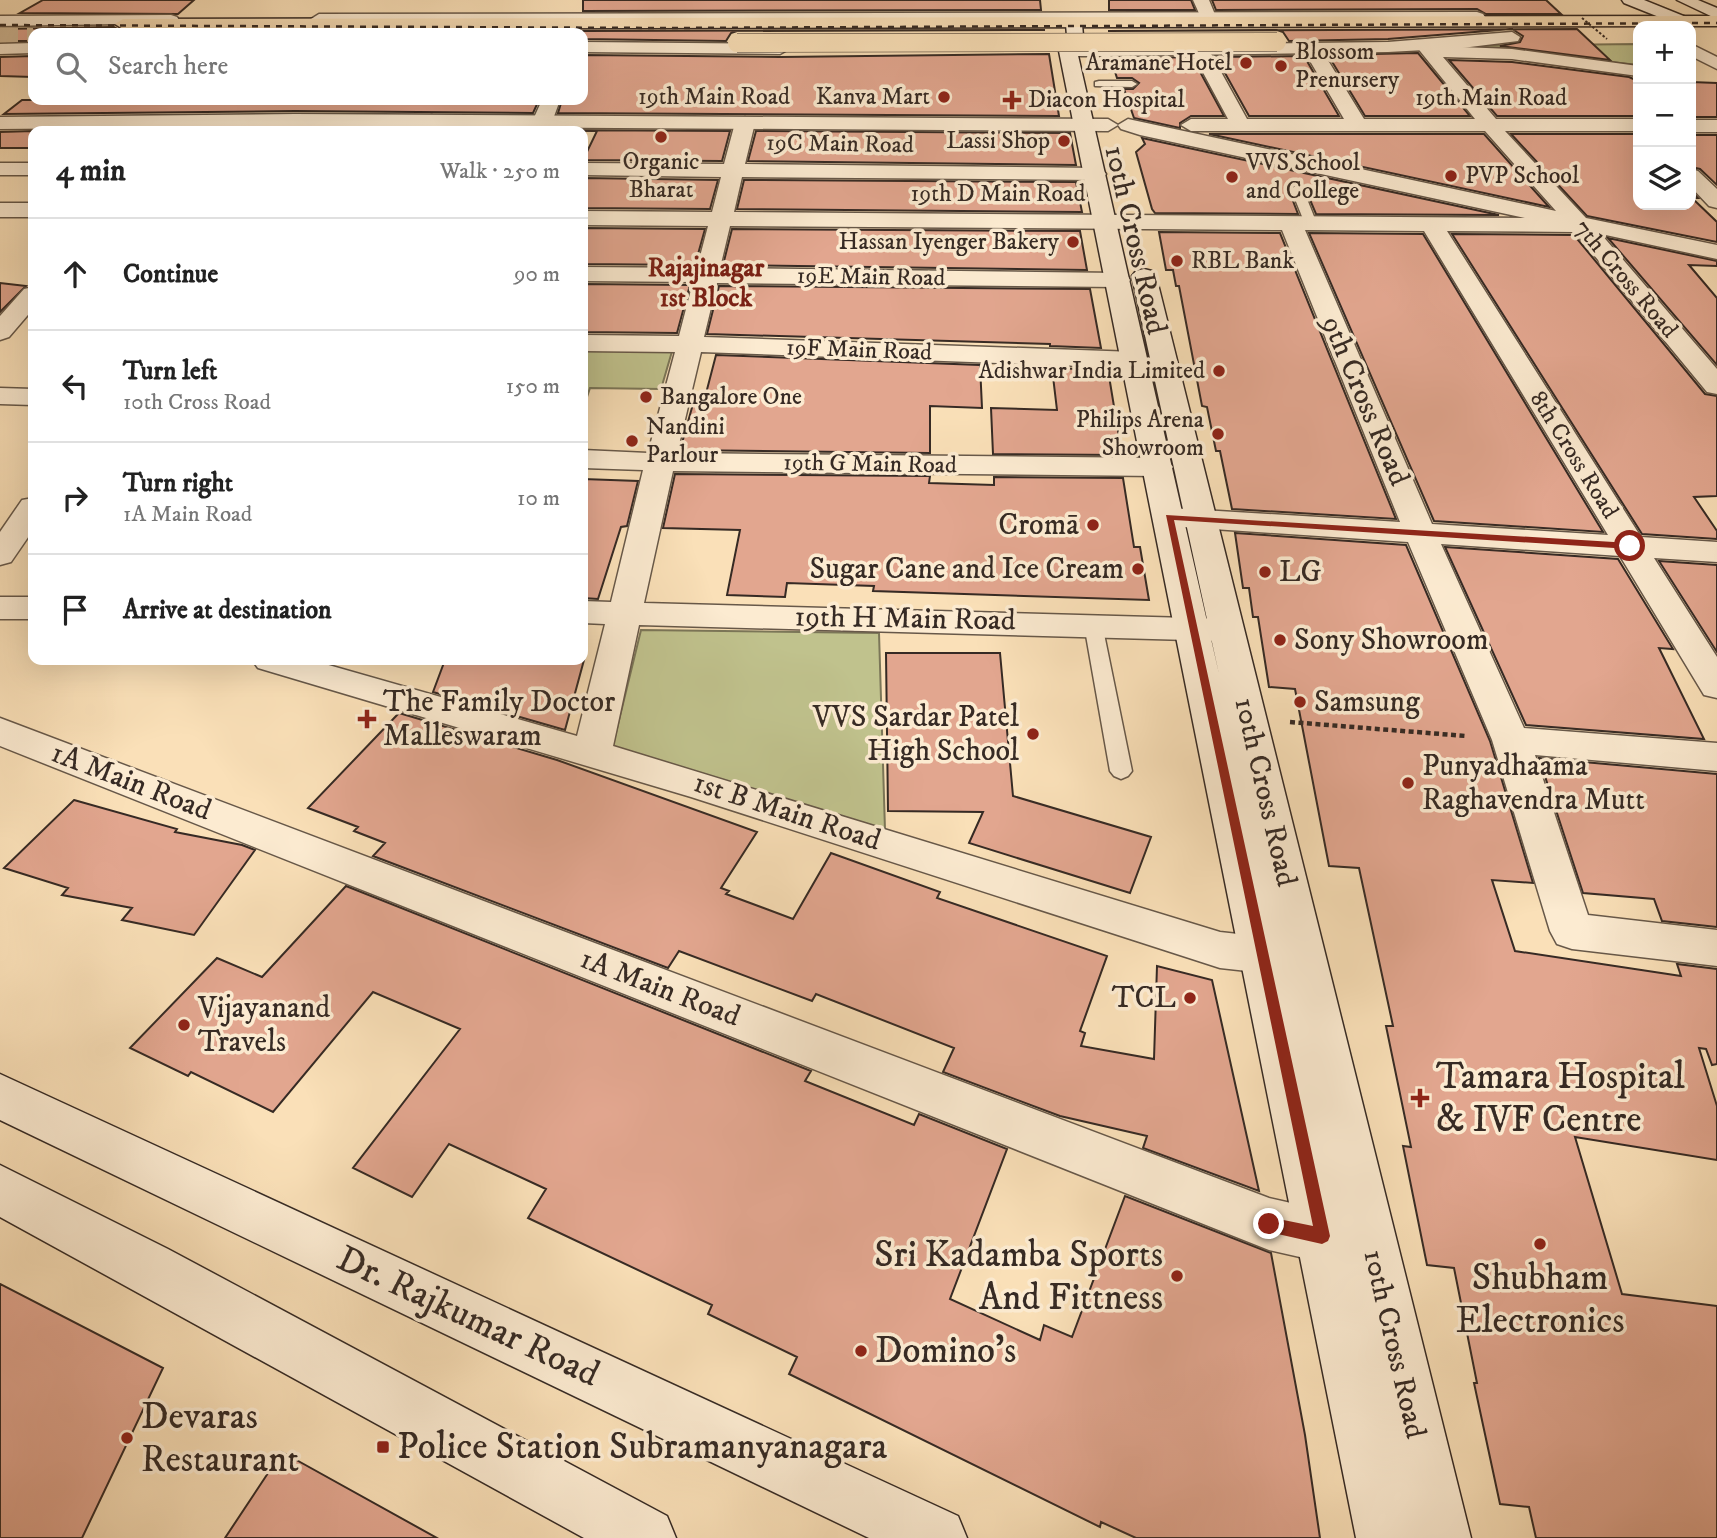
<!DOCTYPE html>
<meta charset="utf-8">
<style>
body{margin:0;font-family:"IM FELL DW Pica",serif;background:#f6f6f6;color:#222}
.controls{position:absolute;right:21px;top:21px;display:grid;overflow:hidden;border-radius:14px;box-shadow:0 7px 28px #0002}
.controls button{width:63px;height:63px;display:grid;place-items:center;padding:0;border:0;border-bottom:2px solid #e0e0e0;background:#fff;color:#222;font:35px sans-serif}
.stop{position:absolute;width:21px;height:21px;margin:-16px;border:5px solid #8f2418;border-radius:50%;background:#fff}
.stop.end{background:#8f2418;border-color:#fff;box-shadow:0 2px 7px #0008}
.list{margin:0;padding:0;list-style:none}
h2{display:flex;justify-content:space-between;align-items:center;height:91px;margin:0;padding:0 28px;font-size:30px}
h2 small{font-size:23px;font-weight:400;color:#767676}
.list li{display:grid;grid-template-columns:46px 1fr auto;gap:21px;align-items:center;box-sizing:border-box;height:112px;padding:0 28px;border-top:2px solid #e0e0e0}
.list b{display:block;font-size:26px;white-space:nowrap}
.list p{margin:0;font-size:23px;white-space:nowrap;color:#767676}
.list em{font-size:23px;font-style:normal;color:#767676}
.icon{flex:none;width:38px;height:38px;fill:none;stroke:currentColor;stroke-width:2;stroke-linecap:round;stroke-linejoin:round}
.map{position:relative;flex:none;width:1717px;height:1538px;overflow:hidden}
.search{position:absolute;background:#fff;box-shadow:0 7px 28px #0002;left:28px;top:28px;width:560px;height:77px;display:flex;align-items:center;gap:18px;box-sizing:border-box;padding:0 24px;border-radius:14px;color:#767676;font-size:26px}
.panel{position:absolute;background:#fff;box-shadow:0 7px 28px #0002;left:28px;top:126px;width:560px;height:539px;border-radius:14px}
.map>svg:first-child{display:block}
.green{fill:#c0c28d;stroke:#7b7658;stroke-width:2}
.building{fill:#e2a68f;stroke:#362a24;stroke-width:2}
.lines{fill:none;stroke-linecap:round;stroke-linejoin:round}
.primary-tunnel{stroke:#d3bc9a;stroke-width:18;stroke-dasharray:18 9;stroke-linecap:butt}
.service-casing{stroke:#675849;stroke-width:3}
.minor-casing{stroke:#675849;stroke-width:3}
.tertiary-casing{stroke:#675849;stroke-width:3}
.secondary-casing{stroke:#362a24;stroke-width:3}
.primary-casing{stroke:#362a24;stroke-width:3}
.path{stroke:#362a24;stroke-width:4.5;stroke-dasharray:5 3.5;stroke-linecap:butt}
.service{fill:#fcebd1;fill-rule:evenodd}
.minor{fill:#fcebd1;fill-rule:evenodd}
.tertiary{fill:#fcebd1;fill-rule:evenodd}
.secondary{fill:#fcebd1;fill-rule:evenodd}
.primary{fill:#fae0b8;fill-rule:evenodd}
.rail{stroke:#362a24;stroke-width:2.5;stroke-dasharray:6 6;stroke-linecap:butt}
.primary-bridge-casing{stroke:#362a24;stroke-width:19;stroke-linecap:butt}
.path-bridge{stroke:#362a24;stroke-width:2;stroke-dasharray:2.5 2;stroke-linecap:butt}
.primary-bridge{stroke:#fae0b8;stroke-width:18}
.route{fill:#8f2418}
.poi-dot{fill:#8f2418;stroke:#fcebd1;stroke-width:2.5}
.labels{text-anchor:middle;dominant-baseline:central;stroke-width:7;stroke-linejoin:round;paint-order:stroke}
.far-poi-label{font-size:24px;fill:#362a24;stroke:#fcebd1;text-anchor:start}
.far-street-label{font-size:24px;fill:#362a24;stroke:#fcebd1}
.far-neighbourhood-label{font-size:26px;font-weight:bold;fill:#7a1f14;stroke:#fcebd1}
.street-label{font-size:30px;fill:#362a24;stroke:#fcebd1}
.poi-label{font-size:30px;fill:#362a24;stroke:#fcebd1;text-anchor:start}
.near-poi-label{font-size:37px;fill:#362a24;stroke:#fcebd1;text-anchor:start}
.near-street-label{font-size:37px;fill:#362a24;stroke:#fcebd1}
</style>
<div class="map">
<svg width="1717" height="1538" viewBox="0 0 1717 1538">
<rect width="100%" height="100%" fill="#fae0b8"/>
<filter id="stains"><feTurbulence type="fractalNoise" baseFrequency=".00286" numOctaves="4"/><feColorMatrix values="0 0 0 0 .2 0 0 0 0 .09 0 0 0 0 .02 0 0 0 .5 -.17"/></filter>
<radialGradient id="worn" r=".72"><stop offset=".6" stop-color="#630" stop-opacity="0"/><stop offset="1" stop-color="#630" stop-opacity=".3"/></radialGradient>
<path class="green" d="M1638 44V65L1469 46Z
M583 348H673L661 389 590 388 583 409Z
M641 630 879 633 885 830 612 749Z"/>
<path class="building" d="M43 0H194L178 14 20 13Z
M583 0H1040L1041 10 583 11Z
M1109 0H1191L1195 10H1109Z
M1212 0H1546L1561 14H1486L1477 9 1216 10Z
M114 27 123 32H159L33 33V41H0V29Z
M1512 29 1388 39 1289 41 1283 32 1277 30 1108 31 1577 29 1610 60 1500 46 1520 42 1523 36Z
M1045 30 737 31 731 33 726 41 583 39V31Z
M1418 53 1470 116H1365L1328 55Z
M1049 54 1059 116 558 113 562 100H583V55L780 57Z
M33 56V77L0 76V57Z
M1304 56 1339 116H1249L1216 57Z
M1192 57 1224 116H1191L1180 123V128L1134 118 1124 89H1133L1139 83 1132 78H1117L1111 59Z
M1449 60 1512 62 1629 77 1638 81V116H1497Z
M1691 82 1717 83V117H1691Z
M22 100H539L533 113 295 111 4 114Z
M295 129H415L37 131Z
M441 130H541L730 131 722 161 583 160 597 131Z
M33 131V148H0V132Z
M756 131 1070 133 1076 165 748 161Z
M1209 134H1484L1549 207Z
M1511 134H1638V205H1691V191L1698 198H1692L1717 222V242L1587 216Z
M1691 135H1717V185L1700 169 1691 167Z
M1142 138 1499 215 1316 214 1305 188 1298 183 1288 188 1298 214 1155 213 1152 209 1136 152 1145 144Z
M583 178 718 180 710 209 583 208Z
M744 180 1076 182 1082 212 737 209Z
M583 228 705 229 695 265 583 264Z
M732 229 1080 231 1087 270 723 265Z
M1159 232 1280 233 1396 519 1232 509 1220 451H1216L1207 407 1202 406 1179 286H1176L1173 270H1166Z
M1309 233 1423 234 1603 532 1434 521Z
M1452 234 1574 235 1705 394 1717 396V496L1694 497 1717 531V539L1642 534Z
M1608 238 1717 261V266L1689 265 1717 298V365Z
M0 283 26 286 0 312Z
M583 284 690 285 677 333 583 332Z
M719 286 1090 289 1101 348 1050 346V344L707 334Z
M716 355 980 365 982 408 930 406V453L680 450 693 404 703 405Z
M1052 368 1108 370 1122 455 993 454 991 408 1057 410Z
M675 474 930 476 929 483 994 485V477L1123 478 1134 547H1140L1149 600 873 591 874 586 787 583 785 597 727 595 740 530 663 528Z
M583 479 638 481 627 526 621 527 598 599 583 598Z
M1235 533 1406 545 1490 741 1533 883 1492 880 1515 951 1681 976 1677 964 1717 969V1064L1712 1065 1706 1049 1699 1048 1717 1106V1160L1575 1137 1622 1294 1717 1306V1538H1536L1529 1507 1500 1504 1474 1383H1477L1454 1268 1427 1265 1403 1146 1411 1147 1386 1026H1393L1359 868 1329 866 1295 689 1269 687 1258 617H1253L1249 588H1243Z
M1445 547 1618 559 1673 649 1659 648 1704 739 1526 725Z
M1659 561 1717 565V652Z
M886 653H1000L1013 796 1151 837 1130 893 969 843 983 812 888 811Z
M445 660H584L565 730 433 692Z
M399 713 557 760 757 832 721 888 729 891 726 894 793 919 831 853 940 892 937 898 1107 956 1080 1031 1085 1033 1081 1046 1154 1059 1157 966 1212 980 1259 1191 1143 1148 1147 1136 1060 1116 943 1072 954 1048 816 994 812 1001 679 951 668 968 373 856 385 843 354 831 358 827 308 808Z
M1539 758 1717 774V927L1662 921 1654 899 1583 893Z
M74 800 177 829 175 832 242 845 255 850 194 935 122 920 132 908 62 895 68 888 4 868Z
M346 886 811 1071 805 1081 914 1125 919 1114 1007 1149 950 1299 1040 1340 1044 1325 1072 1337 1125 1196 1271 1253 1305 1435 1320 1538H1136L1101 1522 1100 1527 789 1374 797 1357 708 1314 712 1305 528 1218 546 1189 449 1144 412 1197 353 1168 460 1029 373 992 273 1112 191 1072 188 1076 130 1048 217 958 262 977Z
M0 1284 163 1368 82 1538H0Z
M282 1452 437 1538H225Z"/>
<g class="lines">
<path class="primary-tunnel" d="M0 37H33"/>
<defs>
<path id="service" d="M1099 81H1132L1137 84 1132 87 1095 86V82Z
M1297 185 1303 189 1317 224 1315 227 1305 224 1291 189Z
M1093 618 1100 620 1102 624 1132 771 1128 776 1121 779 1114 776 1110 771 1084 624 1086 620Z"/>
<path id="minor" d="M1193 0H1209L1216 17 1214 20H1202Z
M1425 41 1434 46 1512 49 1638 66V76L1512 59 1443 57 1496 119H1638V131H1505L1586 218 1717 245V259L1601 234 1717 369V394L1707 392 1575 232 1447 231 1641 537 1717 542V562L1654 558 1717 657V698L1704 695 1620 556 1441 544 1524 728 1717 743V771L1535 755 1588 915 1717 930V966L1572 949 1557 944 1550 931 1492 740 1408 542 1169 526 1158 524 1153 517 1158 510 1169 508 1400 522 1282 230 730 226 720 268 1118 273 1127 275 1130 280 1127 285 1118 287 717 283 704 337 1135 352 1144 354 1148 360 1144 366 1135 368 701 352 677 453 1158 458 1168 461 1173 467 1168 473 1158 476 673 471 644 603 1225 619 1237 622 1242 630 1237 638 1225 641 639 625 613 746 1220 932 1292 940 1308 945 1314 958 1308 971 1292 976 1220 968 691 797 258 668 252 660H311L577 736 605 624 583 623V601L611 602 643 470 583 468V450L648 453 675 352 583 351V335L679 336 693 282 583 281V267L697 268 708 226 583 225V211L712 212 721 177 583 175V163L724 164 735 123 745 117 755 123 745 164 1096 168 1103 170 1106 174 1103 178 1096 180 742 177 734 212 1525 218 1140 135 1121 129 1118 125 1128 119 1556 211 1485 131H1191L1181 125 1191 119H1228L1192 52 1201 47 1210 52 1247 119H1344L1303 49 1312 44 1321 49 1364 119H1475L1416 46ZM1305 230 1424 231 1608 535 1432 524Z
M1691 44 1717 57V69L1691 56Z
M542 100H560L552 122 542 128 532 122Z
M432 115 442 121 437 131H417L425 117Z
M1691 120H1717V132H1691Z
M0 163H33V175H0Z
M1691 169 1698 171 1717 189V208L1709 206 1691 187Z
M0 203H33V217H0Z
M33 287V309L9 337 0 340V316L24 289Z
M0 388 33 389V405L0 404Z
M0 597H33V619H0Z
M0 718 1269 1198 1322 1210 1340 1218 1348 1236 1340 1254 1322 1262 1269 1250 0 746Z"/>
<path id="tertiary" d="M1477 12 1483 14 1485 17 1483 20 319 24 311 19 319 14Z
M171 15 177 17 179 20 177 23 0 26V16Z
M1512 32 1520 37 1518 41 1462 48 1388 52 1108 56H1078L1069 51 1078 46 1388 42Z
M583 42 780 44 789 49 780 54 583 52Z
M33 43V53L0 54V44Z
M295 114 1108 119 1118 125 1108 131 295 126 0 129V117Z
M33 498V530L11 562 0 565V532L22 500Z"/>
<path id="secondary" d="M1622 0H1644L1686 17 1688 20 1680 25 1674 23 1624 3Z
M1677 0H1698L1717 8V19Z
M1074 19 1082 24 1083 36 1077 51 1219 674 1132 276 1136 271 1144 269 1152 271 1156 276 1471 1538H1356L1059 51 1067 36 1066 24Z
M0 1074 958 1516 967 1538H869L0 1120Z
M0 1165 168 1249 667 1516 676 1538H584L0 1217Z"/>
<path id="primary" d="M1717 16V26L123 29 115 24 123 19Z"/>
</defs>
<use href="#service" class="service-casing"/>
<use href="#minor" class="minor-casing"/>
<use href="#tertiary" class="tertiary-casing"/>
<use href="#secondary" class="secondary-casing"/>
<use href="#primary" class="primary-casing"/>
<path class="path" d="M1290 722 1466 736"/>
<use href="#service" class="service"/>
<use href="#minor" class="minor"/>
<use href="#tertiary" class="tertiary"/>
<use href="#secondary" class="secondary"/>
<use href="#primary" class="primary"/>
<path class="rail" d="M0 25 664 28 1717 23"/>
<defs>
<path id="primary-bridge" d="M737 43 1277 42"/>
</defs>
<use href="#primary-bridge" class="primary-bridge-casing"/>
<path class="path-bridge" d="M1582 18 1607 39"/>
<use href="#primary-bridge" class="primary-bridge"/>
</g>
<path class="route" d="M1166 515 1630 543 1635 546 1630 549 1174 520 1330 1236 1328 1241 1322 1244 1269 1232 1263 1230 1261 1224 1263 1219 1269 1217 1313 1226Z"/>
<g class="poi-dot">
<circle cx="1246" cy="63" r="7"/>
<circle cx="1281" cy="66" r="7"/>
<circle cx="944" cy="97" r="7"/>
<path d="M1008.5 89.5h7v7h7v7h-7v7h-7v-7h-7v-7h7z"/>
<circle cx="661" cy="137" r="7"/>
<circle cx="1064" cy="141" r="7"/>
<circle cx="1451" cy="176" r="7"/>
<circle cx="1232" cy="177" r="7"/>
<circle cx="1073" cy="242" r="7"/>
<circle cx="1177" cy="261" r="7"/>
<circle cx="1219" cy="371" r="7"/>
<circle cx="646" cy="397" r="7"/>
<circle cx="1218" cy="434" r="7"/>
<circle cx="632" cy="441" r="7"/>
<circle cx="1093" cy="525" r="7"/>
<circle cx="1138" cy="569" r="7"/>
<circle cx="1265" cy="572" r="7"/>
<circle cx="1280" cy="640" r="7"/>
<circle cx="1300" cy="702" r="7"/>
<path d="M363.5 708.5h7v7h7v7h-7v7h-7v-7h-7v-7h7z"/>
<circle cx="1033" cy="734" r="7"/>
<circle cx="1408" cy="783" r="7"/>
<circle cx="1190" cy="998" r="7"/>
<circle cx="184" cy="1025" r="7"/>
<path d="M1416.5 1087.5h7v7h7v7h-7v7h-7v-7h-7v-7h7z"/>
<circle cx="1540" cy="1244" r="7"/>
<circle cx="1177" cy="1276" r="7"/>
<circle cx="861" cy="1351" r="7"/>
<circle cx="127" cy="1438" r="7"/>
<rect x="376" y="1440" width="14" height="14" rx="3.5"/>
</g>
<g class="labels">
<g class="far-poi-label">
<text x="1295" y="52">Blossom<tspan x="1295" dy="28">Prenursery</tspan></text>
<text x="1232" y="63" text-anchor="end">Aramane Hotel</text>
<text x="930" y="97" text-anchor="end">Kanva Mart</text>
<text x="1028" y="100">Diacon Hospital</text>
<text x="1050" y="141" text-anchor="end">Lassi Shop</text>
<text x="661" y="162" text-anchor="middle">Organic<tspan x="661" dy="28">Bharat</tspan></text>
<text x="1246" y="163">VVS School<tspan x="1246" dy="28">and College</tspan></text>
<text x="1465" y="176">PVP School</text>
<text x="1059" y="242" text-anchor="end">Hassan Iyenger Bakery</text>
<text x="1191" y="261">RBL Bank</text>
<text x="1205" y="371" text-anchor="end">Adishwar India Limited</text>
<text x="660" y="397">Bangalore One</text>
<text x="1204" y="420" text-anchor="end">Philips Arena<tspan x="1204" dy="28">Showroom</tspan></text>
<text x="646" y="427">Nandini<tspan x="646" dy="28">Parlour</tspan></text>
</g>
<g class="far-street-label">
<text x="714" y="97">19th Main Road</text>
<text x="1491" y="98">19th Main Road</text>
<text transform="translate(840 144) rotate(1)">19C Main Road</text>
<text x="998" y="194">19th D Main Road</text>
<text transform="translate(871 277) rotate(1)">19E Main Road</text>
<text transform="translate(1626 279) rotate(50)">7th Cross Road</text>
<text transform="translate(859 350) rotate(2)">19F Main Road</text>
<text transform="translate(1574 455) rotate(58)">8th Cross Road</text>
<text transform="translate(870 464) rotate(1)">19th G Main Road</text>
</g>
<g class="far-neighbourhood-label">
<text x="706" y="268">Rajajinagar<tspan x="706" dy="30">1st Block</tspan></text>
</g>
<g class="street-label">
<text transform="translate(1135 240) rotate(77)">10th Cross Road</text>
<text transform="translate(1365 401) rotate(67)">9th Cross Road</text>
<text transform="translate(905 619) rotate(1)">19th H Main Road</text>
<text transform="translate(131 782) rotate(21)">1A Main Road</text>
<text transform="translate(1265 792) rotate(77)">10th Cross Road</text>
<text transform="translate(787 812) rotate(18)">1st B Main Road</text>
<text transform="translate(660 988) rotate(21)">1A Main Road</text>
<text transform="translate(1394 1344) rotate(77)">10th Cross Road</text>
</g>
<g class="poi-label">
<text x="1079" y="525" text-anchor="end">Cromā</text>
<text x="1124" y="569" text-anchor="end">Sugar Cane and Ice Cream</text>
<text x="1279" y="572">LG</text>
<text x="1294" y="640">Sony Showroom</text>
<text x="383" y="702">The Family Doctor<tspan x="383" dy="34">Malleswaram</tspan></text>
<text x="1314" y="702">Samsung</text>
<text x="1019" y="717" text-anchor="end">VVS Sardar Patel<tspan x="1019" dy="34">High School</tspan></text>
<text x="1422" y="766">Punyadhaama<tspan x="1422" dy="34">Raghavendra Mutt</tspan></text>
<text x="1176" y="998" text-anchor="end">TCL</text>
<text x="198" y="1008">Vijayanand<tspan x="198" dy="34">Travels</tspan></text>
</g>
<g class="near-poi-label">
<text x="1436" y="1077">Tamara Hospital<tspan x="1436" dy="43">&amp; IVF Centre</tspan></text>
<text x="1163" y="1255" text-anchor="end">Sri Kadamba Sports<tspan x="1163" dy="43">And Fittness</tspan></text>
<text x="1540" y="1278" text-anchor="middle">Shubham<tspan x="1540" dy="43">Electronics</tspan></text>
<text x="875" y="1351">Domino's</text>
<text x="141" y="1417">Devaras<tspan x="141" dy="43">Restaurant</tspan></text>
<text x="397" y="1447">Police Station Subramanyanagara</text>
</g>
<g class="near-street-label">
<text transform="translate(468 1317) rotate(25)">Dr. Rajkumar Road</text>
</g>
</g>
<rect width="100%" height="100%" filter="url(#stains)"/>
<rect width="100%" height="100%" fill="url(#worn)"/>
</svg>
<div class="controls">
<button>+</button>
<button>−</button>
<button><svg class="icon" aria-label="layers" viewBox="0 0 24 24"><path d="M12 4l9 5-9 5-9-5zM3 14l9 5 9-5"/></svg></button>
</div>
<div class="stop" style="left:1630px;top:546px"></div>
<div class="stop end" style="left:1269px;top:1224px"></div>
<div class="search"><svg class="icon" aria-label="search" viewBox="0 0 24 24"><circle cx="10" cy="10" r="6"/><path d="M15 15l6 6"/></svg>Search here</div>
<section class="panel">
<h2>4 min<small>Walk · 250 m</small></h2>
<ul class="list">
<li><svg class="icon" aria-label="ahead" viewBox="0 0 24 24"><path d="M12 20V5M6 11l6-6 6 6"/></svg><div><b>Continue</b></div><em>90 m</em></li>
<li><svg class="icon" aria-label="left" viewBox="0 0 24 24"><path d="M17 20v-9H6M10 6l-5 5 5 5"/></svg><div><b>Turn left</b><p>10th Cross Road</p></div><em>150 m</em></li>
<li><svg class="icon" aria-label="right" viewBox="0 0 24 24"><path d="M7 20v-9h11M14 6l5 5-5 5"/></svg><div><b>Turn right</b><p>1A Main Road</p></div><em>10 m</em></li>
<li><svg class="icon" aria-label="arrive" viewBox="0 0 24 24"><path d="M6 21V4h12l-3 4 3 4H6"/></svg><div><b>Arrive at destination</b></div></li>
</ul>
</section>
</div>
